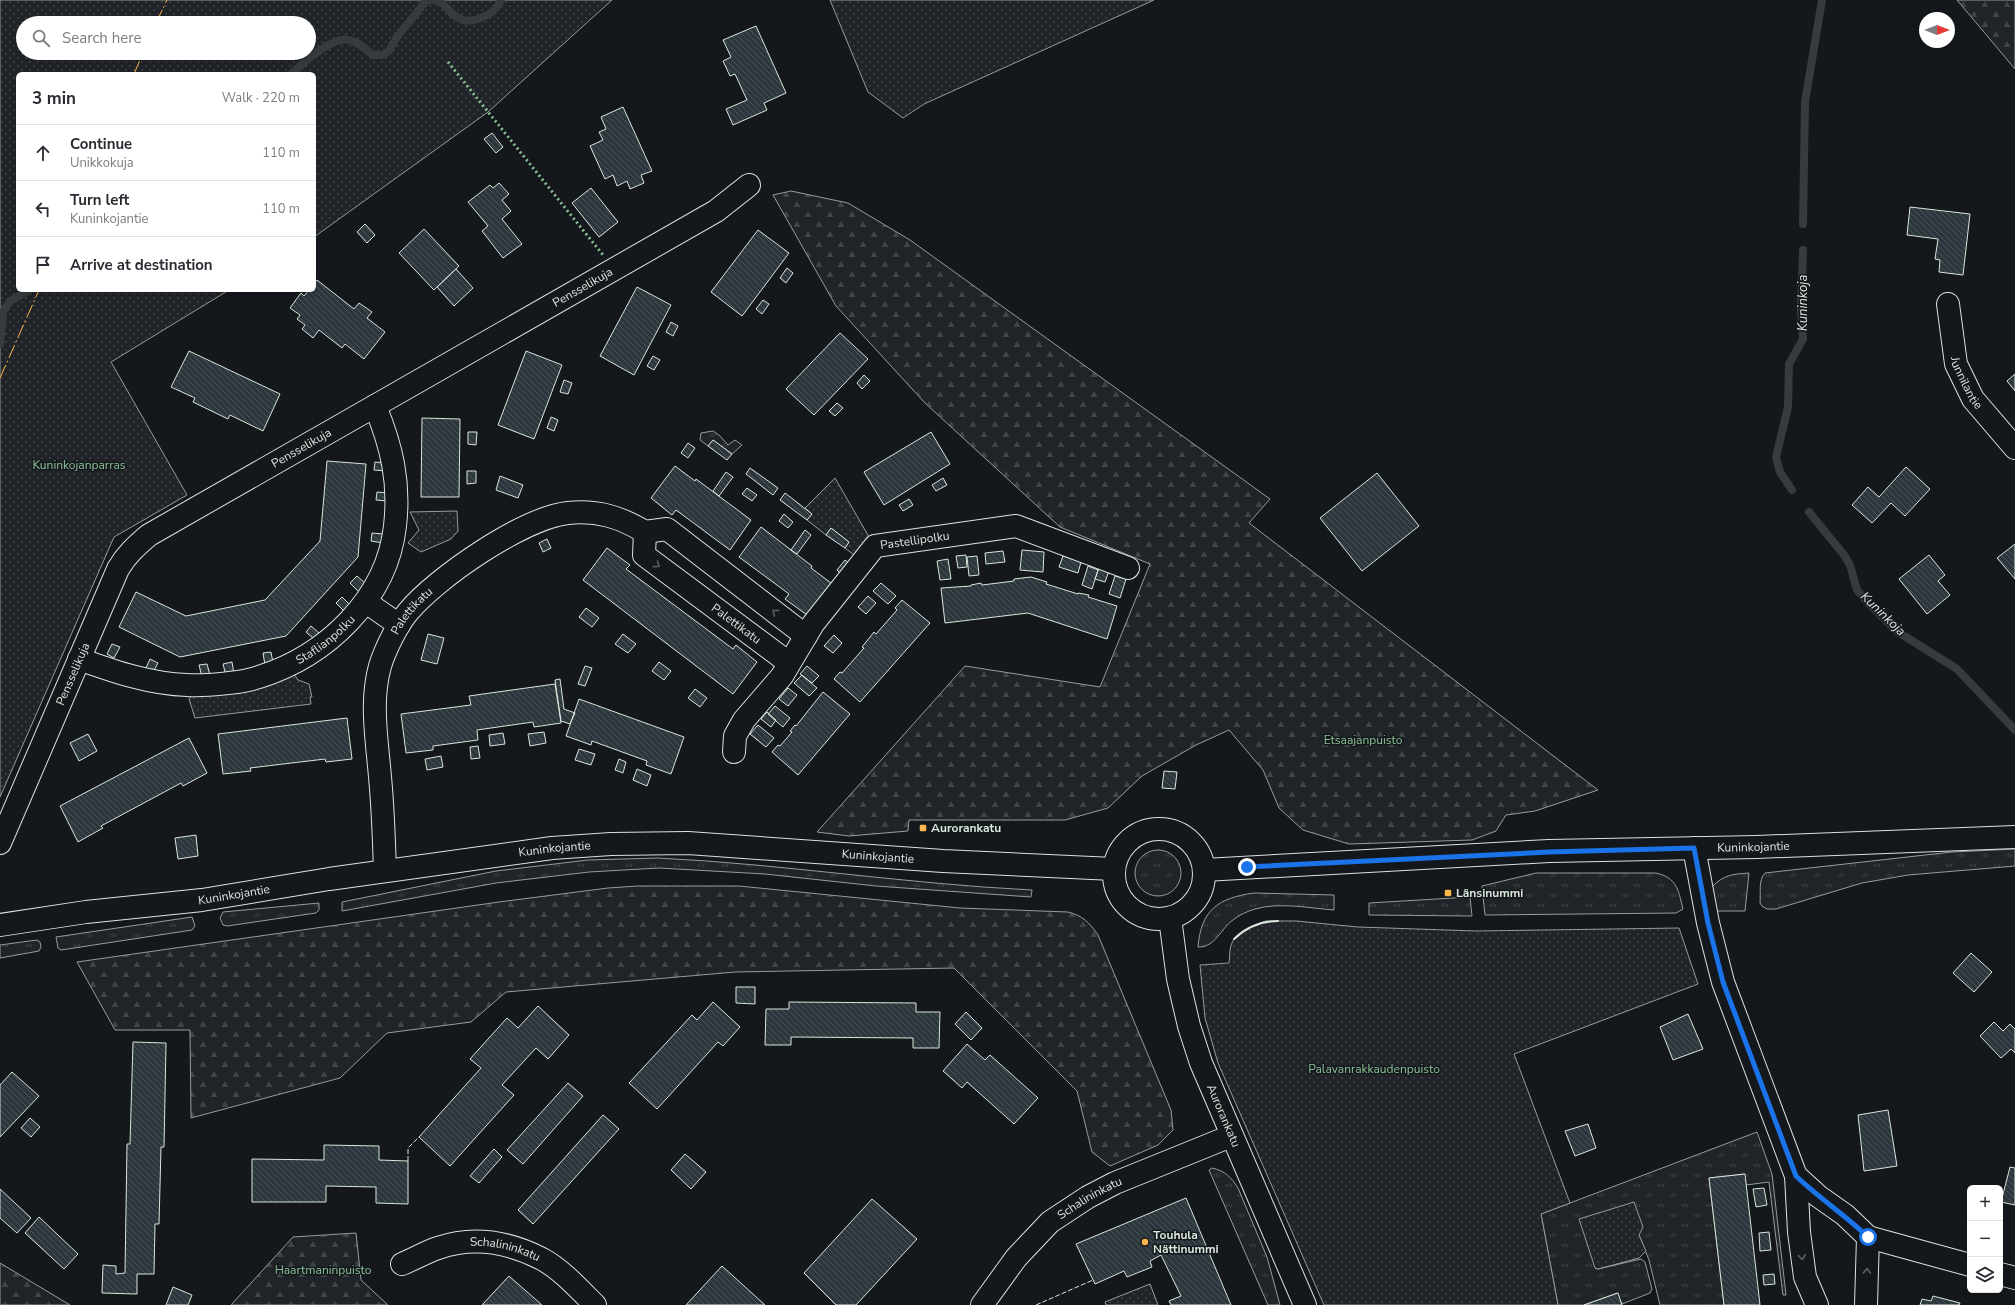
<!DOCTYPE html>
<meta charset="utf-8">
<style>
body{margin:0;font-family:"Nunito Sans",sans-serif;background:#f2f2f3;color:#2b2b33}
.controls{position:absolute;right:12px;bottom:12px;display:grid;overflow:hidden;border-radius:6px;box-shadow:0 2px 6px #0003}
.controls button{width:36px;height:36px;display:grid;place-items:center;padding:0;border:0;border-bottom:1px solid #e1e1e2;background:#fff;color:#2b2b33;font:20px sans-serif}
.compass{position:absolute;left:1919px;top:12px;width:36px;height:36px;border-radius:50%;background:#fff;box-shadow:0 2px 6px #0003;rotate:90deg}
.stop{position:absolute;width:12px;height:12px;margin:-9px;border:3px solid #1a73e8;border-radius:50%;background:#fff}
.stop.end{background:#1a73e8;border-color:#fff;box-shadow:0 1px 4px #0008}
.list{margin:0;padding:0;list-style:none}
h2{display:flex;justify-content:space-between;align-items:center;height:52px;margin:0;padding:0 16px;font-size:17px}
h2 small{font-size:13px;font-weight:400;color:#7c7c81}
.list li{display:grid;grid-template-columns:26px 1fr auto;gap:12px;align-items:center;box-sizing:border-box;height:56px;padding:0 16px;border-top:1px solid #e1e1e2}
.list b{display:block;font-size:15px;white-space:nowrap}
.list p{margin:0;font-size:13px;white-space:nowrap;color:#7c7c81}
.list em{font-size:13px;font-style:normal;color:#7c7c81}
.icon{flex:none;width:22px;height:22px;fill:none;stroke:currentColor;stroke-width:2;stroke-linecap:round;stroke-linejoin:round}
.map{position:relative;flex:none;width:2015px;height:1305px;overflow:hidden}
.search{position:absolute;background:#fff;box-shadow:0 2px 6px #0003;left:16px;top:16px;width:300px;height:44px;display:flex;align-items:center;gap:10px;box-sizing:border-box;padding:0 14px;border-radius:22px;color:#7c7c81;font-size:15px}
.panel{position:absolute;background:#fff;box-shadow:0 2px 6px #0003;left:16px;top:72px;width:300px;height:220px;border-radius:6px}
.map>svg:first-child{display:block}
.grass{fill:url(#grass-tufts);stroke:#939e99}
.forest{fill:url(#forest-firs);stroke:#939e99}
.park{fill:url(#park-dots);stroke:#939e99;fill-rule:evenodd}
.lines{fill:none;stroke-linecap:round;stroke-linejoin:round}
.stream{stroke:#363b3e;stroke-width:8}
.building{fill:url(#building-back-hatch);stroke:#d8e6dc}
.minor-casing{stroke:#d8e6dc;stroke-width:24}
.tertiary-casing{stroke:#d8e6dc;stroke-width:24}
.secondary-casing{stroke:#d8e6dc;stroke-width:24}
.minor{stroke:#14181c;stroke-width:22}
.tertiary{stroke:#14181c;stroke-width:22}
.secondary{stroke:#14181c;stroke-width:22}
.hedge{stroke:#8ac095;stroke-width:3;stroke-dasharray:2 3;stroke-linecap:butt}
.fence{stroke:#d8e6dc;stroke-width:1;stroke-dasharray:5 2;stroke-linecap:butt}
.wall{stroke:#d8e6dc;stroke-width:2}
.power{stroke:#ffb74d;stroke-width:1;stroke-dasharray:14 3 2 3;stroke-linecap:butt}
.oneway{stroke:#59605f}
.route{stroke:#1a73e8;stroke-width:5}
.poi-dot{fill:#ffb74d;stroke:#14181c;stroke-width:1.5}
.labels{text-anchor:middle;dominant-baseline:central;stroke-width:3;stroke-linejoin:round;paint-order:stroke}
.street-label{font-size:12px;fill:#d8e6dc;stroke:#14181c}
.park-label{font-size:12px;fill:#8ac095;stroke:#14181c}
.poi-label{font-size:12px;font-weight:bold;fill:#d8e6dc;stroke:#14181c;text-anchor:start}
.water-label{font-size:13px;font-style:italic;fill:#d8e6dc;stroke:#14181c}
</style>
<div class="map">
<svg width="2015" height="1305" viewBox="0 0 2015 1305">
<defs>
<pattern id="grass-tufts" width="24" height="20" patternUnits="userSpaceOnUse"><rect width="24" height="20" fill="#202428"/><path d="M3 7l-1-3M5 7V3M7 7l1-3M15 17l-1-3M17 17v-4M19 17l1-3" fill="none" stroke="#404447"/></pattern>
<pattern id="forest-firs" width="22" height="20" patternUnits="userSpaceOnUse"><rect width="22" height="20" fill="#202428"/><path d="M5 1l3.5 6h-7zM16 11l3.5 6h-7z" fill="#404447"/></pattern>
<pattern id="park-dots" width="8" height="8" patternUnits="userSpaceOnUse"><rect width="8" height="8" fill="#202428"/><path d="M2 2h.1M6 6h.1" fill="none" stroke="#404447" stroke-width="1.8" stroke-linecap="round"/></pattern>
<pattern id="building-back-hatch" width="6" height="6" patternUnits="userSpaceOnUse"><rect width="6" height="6" fill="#2c363c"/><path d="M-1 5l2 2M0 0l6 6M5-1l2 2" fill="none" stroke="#4a5358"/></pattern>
</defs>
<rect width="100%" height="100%" fill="#14181c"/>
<path class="grass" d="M713 431 719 435 728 445 735 440 742 445 732 454 713 440 708 446 700 440 701 433Z
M2015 849V866L1908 875 1862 883 1776 909H1767L1762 906 1760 903C1761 894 1758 880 1765 873L1952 852Z
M1135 873a23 23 0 1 1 46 0a23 23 0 1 1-46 0Z
M658 858C783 864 907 884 1032 890L1031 897 876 886 765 874 659 868 589 872 496 883 342 911V902L496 871 588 860Z
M1536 873H1656C1677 878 1678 889 1683 909L1676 913 1485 915 1482 886Z
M1749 873 1745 911H1715L1712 887C1723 875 1733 874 1749 873Z
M1254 893 1334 895V910C1309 908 1279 902 1255 909 1248 911 1239 915 1233 920 1221 928 1215 948 1198 947 1201 910 1218 898 1254 893Z
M1470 897 1472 916 1369 915V903Z
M319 903V910L316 913 227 926 223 925 220 918 223 912Z
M192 917 195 926 192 930 61 950 58 948 56 937Z
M37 940 40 942 41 947 39 951 0 958V945Z
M1757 1132 1772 1174 1786 1295H1783L1769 1182 1746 1185 1744 1174 1709 1178 1724 1305H1660L1649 1260 1639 1235 1595 1268 1598 1269 1641 1259 1645 1262 1652 1289 1650 1293 1622 1304 1617 1293 1584 1305H1558L1541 1214Z
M1212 1168C1225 1171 1231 1177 1238 1188L1267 1257 1280 1305H1268L1209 1170Z"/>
<path class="forest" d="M1957 0H2015V69Z
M791 191 848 203 910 240 1270 499 1249 523 1598 790 1535 811 1506 815 1496 831 1472 840 1349 844 1303 830 1279 808 1263 770 1229 730 1196 745 1142 776 1108 808 1065 820H909L908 831 849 836 817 832 965 666 1100 687 1150 564 1060 527 925 403 836 306 773 195Z
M638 886H739L960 908 1068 912C1083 916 1089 922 1098 935L1171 1110 1173 1130 1158 1145 1110 1166 1092 1152 1077 1091 954 968 735 972 506 992 471 1022 387 1033 340 1078 191 1118 190 1030H115L77 962 499 902 608 888Z
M356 1233 361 1280 388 1305H231L293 1237Z
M0 1263 70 1305H0Z"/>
<path class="park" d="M0 0H612L488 112 314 237V74H18V290H229L111 362 187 495 114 537 0 797ZM23 23H309V53H44L42 59 41 53H23Z
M830 0H1154L924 104 903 118 868 92Z
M835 478 869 537 854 555 845 548 849 542 831 528 826 535 807 520 812 514 805 508Z
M457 511 458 531 451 539 421 552 408 543 419 530 410 512Z
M294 674 298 680 309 684 312 697H310L311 704 195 718 189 699 192 695Z
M1266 921H1296L1358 927 1476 931 1679 928 1698 984 1514 1054 1570 1203 1541 1214 1558 1305H1324L1218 1063 1205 1018 1200 965 1229 963C1230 957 1229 949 1232 943 1237 930 1254 925 1266 921Z
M1634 1202 1643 1227 1639 1235 1646 1251 1639 1258 1598 1269 1595 1268 1579 1219Z
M1150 1284 1158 1305H1106L1105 1302Z"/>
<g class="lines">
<path class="stream" d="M291 74C302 64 333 35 349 40 358 42 366 49 373 55H382L389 51 397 37 426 1C429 0 435 0 438 1 445 3 448 11 454 15 469 28 494 16 501 0
M1803 224 1805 102 1822 0
M0 344 3 312 10 301 30 290
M1792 490 1780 472 1776 457 1788 407 1789 364 1803 339 1801 310 1803 250
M1809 512 1844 555 1850 565 1857 590 1869 604 1898 632 1957 669 2015 730"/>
</g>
<path class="building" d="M756 26 786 93 764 103 767 110 733 125 726 109 747 100 735 74 730 76 723 61 731 57 723 40Z
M623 107 652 171 641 175 644 183 630 189 627 181 617 186 613 175 605 179 590 146 603 140 599 132 606 129 601 117Z
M492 133 503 147 496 153 484 139Z
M499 183 509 194 502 200 511 211 502 219 522 244 503 258 482 231 488 226 468 202 490 185 493 188Z
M591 188 618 222 599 237 572 203Z
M1910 207 1970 214 1963 275 1939 272 1940 260 1935 259 1938 239 1907 235Z
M365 224 375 235 367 243 357 232Z
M424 229 459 266 434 290 399 253Z
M758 230 789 253 742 316 711 292Z
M787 268 793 273 786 283 780 278Z
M456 269 473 288 454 306 437 287Z
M317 280 354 309 359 303 372 312 367 318 385 332 364 359 345 344 342 348 319 330 313 338 302 329 305 325 297 319 300 315 290 308 301 293 304 296 309 290H314V283Z
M637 287 671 305 634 375 600 356Z
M763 300 769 304 762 314 756 309Z
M671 322 678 326 673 336 666 332Z
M840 333 868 359 814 415 786 389Z
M189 351 280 394 263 431 230 415 228 419 193 402 195 398 171 387Z
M526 351 562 365 534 439 498 425Z
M653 356 660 360 654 370 647 366Z
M2015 374V391L2007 381Z
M864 375 870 381 862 389 857 383Z
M564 380 572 383 568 394 560 392Z
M837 403 843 408 835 416 829 411Z
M551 417 558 420 554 431 547 428Z
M422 418 460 419 459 497H421Z
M468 432H477L476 445 468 444Z
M931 432 950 464 884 505 864 472Z
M713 440 732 454 727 460 708 446Z
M688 443 695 448 688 458 681 453Z
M327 461 366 464 358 557 286 636 180 657 119 627 136 592 186 616 265 600 320 541Z
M375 462 387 463 386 471 374 470Z
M675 466 695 481 696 479 751 520 730 550 676 510 672 515 651 498Z
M1906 467 1930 489 1905 516 1891 503 1872 523 1852 505 1868 487 1879 497Z
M750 468 778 488 773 495 746 474Z
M467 471H476V483L467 484Z
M726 472 733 477 719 496 713 491Z
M1377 473 1419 526 1362 571 1320 518Z
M500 476 523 485 518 498 496 490Z
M943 478 947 485 936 491 932 485Z
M747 488 757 495 752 501 742 494Z
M377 492 389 493 388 501 376 500Z
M785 493 812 514 807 520 780 500Z
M909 499 913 505 903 511 899 505Z
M784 514 793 522 788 528 779 521Z
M761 527 812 566 811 568 831 583 807 615 785 599 789 594 739 557Z
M831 528 849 542 845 548 826 535Z
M805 530 811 535 797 554 791 550Z
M372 533 384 534 383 543 371 541Z
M547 539 551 548 543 552 539 543Z
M2015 544V579L1997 558Z
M607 548 630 565 626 569 733 649 736 645 757 662 733 694 583 580Z
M1022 550 1044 552 1043 572 1020 570Z
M1003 551 1005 562 986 564 985 553Z
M966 555 967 567 958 568 956 556Z
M1929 555 1945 575 1938 581 1950 595 1927 614 1899 579Z
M977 556 979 575 969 576 967 557Z
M1063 556 1081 562 1078 573 1059 567Z
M948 559 951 579 940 580 937 561Z
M845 560 852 566 843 576 837 570Z
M1088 566 1098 570 1092 589 1082 585Z
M1099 568 1109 571 1105 582 1095 579Z
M357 576 366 584 359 592 350 583Z
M1115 576 1126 579 1120 598 1109 594Z
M1031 577 1047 582 1046 584 1078 594V593L1089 595 1088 597 1117 606 1107 639 1028 613 945 623 941 588 971 586V585L981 583 982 585 1014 581V579Z
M881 583 896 596 888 604 873 591Z
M868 596 876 603 866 614 858 607Z
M342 597 351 606 345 612 336 603Z
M902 600 930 623 860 702 834 679 840 672 842 673 864 648 862 647 874 632 876 634 897 610 895 608Z
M586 608 599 618 592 627 579 617Z
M311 626 320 634 315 640 306 632Z
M428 634 444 638 437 664 421 660Z
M623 634 636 644 628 653 615 644Z
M834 635 842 643 833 653 824 646Z
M112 644 120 647 114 658 107 654Z
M271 652 273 663 265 665 263 653Z
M150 659 158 663 152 674 145 670Z
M232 662 234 674 226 676 223 664Z
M659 662 671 671 664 680 652 671Z
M207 664 210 675 202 677 199 665Z
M585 666 592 668 585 686 578 684Z
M807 666 819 676 812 683 800 674Z
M802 675 817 688 809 696 794 683Z
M560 679 564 709 575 713 570 724 561 721 555 680Z
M555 684 561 723 534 727 533 722 477 730 478 740 433 746V750L406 753 401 714 471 705 469 696Z
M788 688 797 695 788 706 779 699Z
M695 689 707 698 700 707 688 698Z
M823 692 850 714 798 775 772 752 778 745 780 746 792 732 790 731 795 725 796 726Z
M579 699 684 737 671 774 646 765 647 761 592 741 591 745 566 736Z
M775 706 790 718 783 727 768 714Z
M767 712 776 720 771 727 761 719Z
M347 718 352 759 326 762 325 759 250 768 251 771 223 774 218 734Z
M758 725 774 738 766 747 750 734Z
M544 732 546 743 530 746 528 734Z
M503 733 505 744 490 746 489 735Z
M88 734 97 751 79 761 70 743Z
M189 738 207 773 183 786 181 783 101 826 103 828 78 842 60 806Z
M478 746 480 758 471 759 470 747Z
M579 749 595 754 591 765 575 760Z
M441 756 443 767 427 770 425 759Z
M619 759 626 762 623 773 615 770Z
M637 769 651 775 647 786 633 780Z
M1164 771 1177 772 1175 789 1162 788Z
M196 835 198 856 178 859 175 838Z
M1971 953 1992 972 1974 992 1953 973Z
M736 987H755V1004L736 1003Z
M713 1002 740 1027 723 1046 718 1042 657 1109 629 1083 692 1015 697 1020Z
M789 1002 916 1003V1012H940L939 1048H913V1038L791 1037V1045H765L766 1009H789Z
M538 1006 569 1035 548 1059 536 1048 502 1085 514 1095 450 1166 419 1137 481 1068 470 1059 507 1018 518 1028Z
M966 1012 982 1028 971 1040 955 1024Z
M1688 1014 1703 1049 1673 1060 1660 1027Z
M1994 1022 2003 1031 2010 1024 2015 1029V1053L2011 1049 2001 1058 1980 1036Z
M133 1042 166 1043 164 1147H161L159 1224H155L154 1274H137V1294L102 1293 103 1265 116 1266V1274L125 1273 127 1144H130Z
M967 1044 985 1060 990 1055 1038 1098 1014 1124 967 1082 962 1088 943 1071Z
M12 1072 39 1096 0 1137V1085Z
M568 1083 583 1096 523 1164 507 1150Z
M1888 1110 1897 1166 1864 1171 1858 1115Z
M603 1115 619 1129 533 1224 518 1210Z
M30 1118 40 1127 31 1137 21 1128Z
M1588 1124 1596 1148 1575 1156 1565 1131Z
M324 1145 379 1146V1160L408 1161V1204L376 1203V1187L326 1186V1202H252V1159L324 1160Z
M494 1149 502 1157 479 1183 470 1176Z
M685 1154 706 1172 691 1189 671 1170Z
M2010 1167 2015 1168V1205L2001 1202Z
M1745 1174 1760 1305H1724L1709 1178Z
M1764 1188 1767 1205 1756 1207 1753 1189Z
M0 1189 31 1218 17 1233 0 1218Z
M1186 1198 1231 1305H1171L1169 1301 1181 1296 1161 1255 1150 1261 1152 1267 1127 1277 1124 1271 1095 1284 1076 1244Z
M872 1199 917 1239 856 1305H836L804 1273Z
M39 1217 78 1254 64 1269 25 1233Z
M1769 1232 1771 1250 1760 1251 1759 1233Z
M722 1266 765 1305H686Z
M1774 1274 1775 1284 1764 1285 1763 1275Z
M509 1276 542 1305H482Z
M173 1287 192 1295 188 1305H166Z
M1618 1293 1622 1305H1584Z
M1933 1296 1960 1303 1959 1305H1920L1922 1299 1931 1301Z"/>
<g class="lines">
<defs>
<g id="minor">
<path id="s1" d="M1948 304 1956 364 1973 399 2015 448"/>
<path id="s2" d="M645 532 644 555 789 663"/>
<path d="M366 602 399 625"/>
<path id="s3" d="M79 659C113 671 149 684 187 685 205 686 242 683 259 677 326 656 387 599 395 526 400 482 392 447 375 406"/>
<path id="s4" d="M734 752 735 736 744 720 782 676 813 624 875 546 1016 526 1128 568"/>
<path id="s5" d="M0 843 118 569C126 555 136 546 149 535L716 211 749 185"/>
<path d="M1694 848 1708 923 1723 982 1796 1176 1799 1232 1805 1277 1817 1305"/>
<path id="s6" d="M385 871C384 839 383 808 380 777 377 740 370 702 380 666 385 650 397 625 408 612 436 578 523 518 568 513 598 510 620 517 645 532L667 529 806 636"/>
<path d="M1796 1176 1818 1196 1845 1215 1868 1237 1970 1265"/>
<path id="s7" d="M402 1264C414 1259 426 1252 438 1248 473 1236 509 1242 542 1259 562 1270 579 1289 595 1305"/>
<path d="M2000 1274 2015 1278"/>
<path id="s8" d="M982 1305 1016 1258 1050 1222 1088 1197 1115 1183 1231 1136"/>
<path d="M1866 1305 1868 1237"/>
</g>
<g id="tertiary">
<path id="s9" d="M1170 918 1178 979 1189 1026 1201 1063 1305 1305"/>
</g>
<g id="secondary">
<circle cx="1159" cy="874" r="45"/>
<path id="s10" d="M1204 870 1549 851 1757 847 2015 837"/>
<path id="s11" d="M0 925 86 912 202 900 329 879 552 848 611 844 688 843 943 861 1114 869"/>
</g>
</defs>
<use href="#minor" class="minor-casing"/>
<use href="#tertiary" class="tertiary-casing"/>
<use href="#secondary" class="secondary-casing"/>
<use href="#minor" class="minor"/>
<use href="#tertiary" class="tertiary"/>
<use href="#secondary" class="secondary"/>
<path class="hedge" d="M448 62 603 255"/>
<path class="fence" d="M408 1161V1148L419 1137
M1036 1305 1093 1280"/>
<path class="wall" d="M1234 939C1247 927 1261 921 1278 921"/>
<path class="power" d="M156 23 167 0
M134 74 143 53
M0 378 39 290"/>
</g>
<defs><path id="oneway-chevron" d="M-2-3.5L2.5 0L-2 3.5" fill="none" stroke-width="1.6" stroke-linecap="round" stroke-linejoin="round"/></defs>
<g class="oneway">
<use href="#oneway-chevron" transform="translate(657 565) rotate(37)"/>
<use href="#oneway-chevron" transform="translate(775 612) rotate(-142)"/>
<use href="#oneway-chevron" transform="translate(1802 1257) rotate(83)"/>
<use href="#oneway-chevron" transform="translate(1867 1271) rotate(-88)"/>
</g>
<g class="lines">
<path class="route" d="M1247 867 1549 852 1694 848 1708 923 1723 982 1796 1176C1819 1198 1845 1215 1868 1237"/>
</g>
<g class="poi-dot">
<rect x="919" y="824" width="8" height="8" rx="2"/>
<rect x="1444" y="889" width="8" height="8" rx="2"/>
<circle cx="1145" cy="1242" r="4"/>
</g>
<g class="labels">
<g class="street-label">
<text stroke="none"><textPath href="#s5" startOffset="844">Pensselikuja</textPath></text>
<text stroke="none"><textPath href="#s1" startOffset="82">Junnilantie</textPath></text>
<text stroke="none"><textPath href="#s5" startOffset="520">Pensselikuja</textPath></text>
<text stroke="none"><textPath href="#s4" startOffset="293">Pastellipolku</textPath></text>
<text stroke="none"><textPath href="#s6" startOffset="270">Palettikatu</textPath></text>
<text stroke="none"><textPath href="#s2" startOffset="138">Palettikatu</textPath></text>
<text stroke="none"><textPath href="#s3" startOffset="261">Staflianpolku</textPath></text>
<text stroke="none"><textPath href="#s5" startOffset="184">Pensselikuja</textPath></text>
<text stroke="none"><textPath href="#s10" startOffset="550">Kuninkojantie</textPath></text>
<text stroke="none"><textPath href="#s11" startOffset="560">Kuninkojantie</textPath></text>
<text stroke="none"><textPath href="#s11" startOffset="884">Kuninkojantie</textPath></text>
<text stroke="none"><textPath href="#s11" startOffset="236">Kuninkojantie</textPath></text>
<text stroke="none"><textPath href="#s9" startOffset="206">Aurorankatu</textPath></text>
<text stroke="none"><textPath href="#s8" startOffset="154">Schalininkatu</textPath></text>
<text stroke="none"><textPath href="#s7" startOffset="108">Schalininkatu</textPath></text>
</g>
<g class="park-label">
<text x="79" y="465">Kuninkojanparras</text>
<text x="1363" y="740">Etsaajanpuisto</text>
<text x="1374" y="1069">Palavanrakkaudenpuisto</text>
<text x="323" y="1270">Haartmaninpuisto</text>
</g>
<g class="poi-label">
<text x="931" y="828">Aurorankatu</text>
<text x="1456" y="893">Länsinummi</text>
<text x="1153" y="1235">Touhula<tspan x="1153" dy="14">Nättinummi</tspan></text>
</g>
<g class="water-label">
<text transform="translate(1803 303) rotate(-90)">Kuninkoja</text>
<text transform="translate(1883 614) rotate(44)">Kuninkoja</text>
</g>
</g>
</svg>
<div class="controls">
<button>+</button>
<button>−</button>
<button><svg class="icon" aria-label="layers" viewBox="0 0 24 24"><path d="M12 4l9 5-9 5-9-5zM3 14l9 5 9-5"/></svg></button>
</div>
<svg class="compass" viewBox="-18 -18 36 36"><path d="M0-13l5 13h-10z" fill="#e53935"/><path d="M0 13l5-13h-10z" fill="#7c7c81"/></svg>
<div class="stop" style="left:1868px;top:1237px"></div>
<div class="stop end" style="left:1247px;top:867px"></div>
<div class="search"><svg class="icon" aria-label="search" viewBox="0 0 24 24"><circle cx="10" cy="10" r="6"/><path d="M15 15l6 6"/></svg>Search here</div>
<section class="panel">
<h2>3 min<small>Walk · 220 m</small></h2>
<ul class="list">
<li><svg class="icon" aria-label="ahead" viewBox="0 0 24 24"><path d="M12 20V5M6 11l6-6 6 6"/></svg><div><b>Continue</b><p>Unikkokuja</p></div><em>110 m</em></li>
<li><svg class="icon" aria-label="left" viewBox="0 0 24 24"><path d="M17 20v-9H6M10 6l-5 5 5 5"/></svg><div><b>Turn left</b><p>Kuninkojantie</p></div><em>110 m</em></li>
<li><svg class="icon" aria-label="arrive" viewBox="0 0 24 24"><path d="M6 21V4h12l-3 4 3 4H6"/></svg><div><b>Arrive at destination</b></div></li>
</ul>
</section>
</div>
